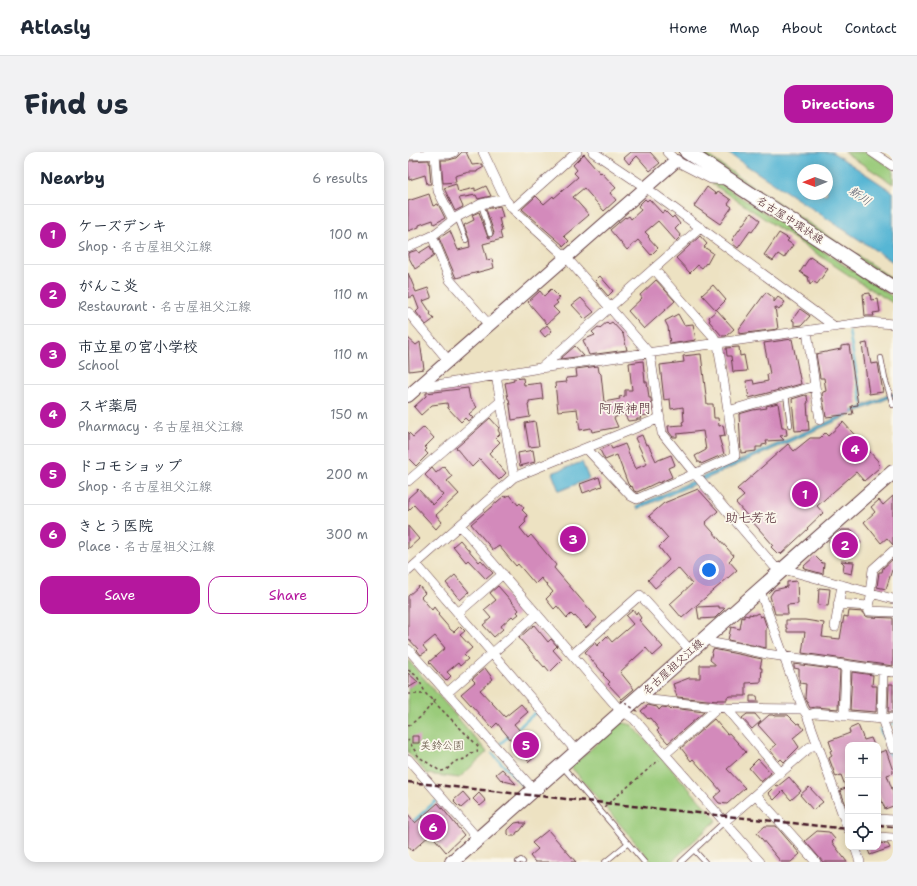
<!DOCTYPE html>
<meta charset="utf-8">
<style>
body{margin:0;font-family:"Shantell Sans","Klee One",sans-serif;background:#f2f2f3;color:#1f2937}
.controls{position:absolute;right:12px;bottom:12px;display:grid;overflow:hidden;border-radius:8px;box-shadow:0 2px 10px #0003}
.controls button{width:36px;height:36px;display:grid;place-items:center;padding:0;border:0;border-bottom:1px solid #e0e1e3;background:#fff;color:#1f2937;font:20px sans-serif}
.compass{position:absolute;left:389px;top:12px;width:36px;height:36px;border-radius:50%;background:#fff;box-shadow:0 2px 10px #0003;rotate:269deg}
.you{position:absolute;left:301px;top:418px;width:14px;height:14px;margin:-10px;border:3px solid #fff;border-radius:50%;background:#1a73e8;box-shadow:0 0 0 6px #1a73e833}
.badge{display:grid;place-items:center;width:26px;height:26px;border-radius:50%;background:#b5179e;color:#fff;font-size:13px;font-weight:700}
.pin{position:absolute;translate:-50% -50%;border:2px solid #fff;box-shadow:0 1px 4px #0006}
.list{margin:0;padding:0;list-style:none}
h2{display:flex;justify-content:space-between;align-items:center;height:52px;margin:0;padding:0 16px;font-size:17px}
h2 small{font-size:13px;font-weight:400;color:#747a83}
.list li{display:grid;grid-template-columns:26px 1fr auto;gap:12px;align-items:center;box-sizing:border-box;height:60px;padding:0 16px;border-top:1px solid #e0e1e3}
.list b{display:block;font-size:15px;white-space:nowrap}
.list p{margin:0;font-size:13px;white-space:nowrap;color:#747a83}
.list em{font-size:13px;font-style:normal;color:#747a83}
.actions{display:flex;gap:8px;padding:12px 16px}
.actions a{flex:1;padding:9px 0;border:1px solid #b5179e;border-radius:12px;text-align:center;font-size:14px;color:#b5179e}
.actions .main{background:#b5179e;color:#fff}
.icon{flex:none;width:22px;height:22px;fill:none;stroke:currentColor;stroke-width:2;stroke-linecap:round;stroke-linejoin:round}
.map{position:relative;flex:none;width:485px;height:710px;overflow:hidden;border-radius:12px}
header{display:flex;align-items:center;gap:24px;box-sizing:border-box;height:56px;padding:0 20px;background:#fff;border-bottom:1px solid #e0e1e3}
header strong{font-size:19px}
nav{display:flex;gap:22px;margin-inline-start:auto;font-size:14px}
.intro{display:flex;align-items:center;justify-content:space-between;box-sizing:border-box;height:96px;padding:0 24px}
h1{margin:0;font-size:28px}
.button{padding:10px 18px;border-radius:12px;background:#b5179e;color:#fff;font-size:14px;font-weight:700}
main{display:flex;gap:24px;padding:0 24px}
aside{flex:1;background:#fff;border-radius:12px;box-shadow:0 2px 10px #0003}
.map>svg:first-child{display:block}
.green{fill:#9acb7a;stroke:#727552}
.water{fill:#56b6d4;stroke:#506a80;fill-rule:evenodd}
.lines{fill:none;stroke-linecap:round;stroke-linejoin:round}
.stream{stroke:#56b6d4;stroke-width:2.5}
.building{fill:#d38abb}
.lane-casing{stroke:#623c42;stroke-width:6}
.street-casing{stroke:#623c42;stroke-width:10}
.secondary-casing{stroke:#623c42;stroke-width:14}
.primary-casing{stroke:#623c42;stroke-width:16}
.path{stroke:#623c42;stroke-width:1.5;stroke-dasharray:3 3;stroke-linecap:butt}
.lane{stroke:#fff;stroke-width:4.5}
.street{stroke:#fff;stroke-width:9}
.secondary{stroke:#fff;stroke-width:12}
.primary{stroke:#fff;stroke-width:14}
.rail{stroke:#4a1f2b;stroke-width:2.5;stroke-dasharray:6 3;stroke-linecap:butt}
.path-bridge{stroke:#623c42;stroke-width:1.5;stroke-dasharray:3 3;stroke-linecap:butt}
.labels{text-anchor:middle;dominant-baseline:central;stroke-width:3.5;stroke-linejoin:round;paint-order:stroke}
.street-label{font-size:11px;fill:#4a1f2b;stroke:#fbf7ec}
.park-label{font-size:11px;fill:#625343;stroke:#fbf7ec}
.water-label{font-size:12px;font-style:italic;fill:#4e5466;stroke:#fbf7ec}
.quarter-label{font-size:13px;fill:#4a1f2b;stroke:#fbf7ec}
</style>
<header>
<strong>Atlasly</strong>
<nav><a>Home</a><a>Map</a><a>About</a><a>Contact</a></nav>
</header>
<div class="intro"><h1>Find us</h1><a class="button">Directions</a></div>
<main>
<aside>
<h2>Nearby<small>6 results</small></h2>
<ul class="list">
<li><span class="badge">1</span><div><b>ケーズデンキ</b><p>Shop · 名古屋祖父江線</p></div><em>100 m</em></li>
<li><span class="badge">2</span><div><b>がんこ炎</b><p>Restaurant · 名古屋祖父江線</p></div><em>110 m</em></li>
<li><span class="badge">3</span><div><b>市立星の宮小学校</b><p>School</p></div><em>110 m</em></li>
<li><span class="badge">4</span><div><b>スギ薬局</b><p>Pharmacy · 名古屋祖父江線</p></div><em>150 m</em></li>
<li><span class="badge">5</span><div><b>ドコモショップ</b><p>Shop · 名古屋祖父江線</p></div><em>200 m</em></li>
<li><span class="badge">6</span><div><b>きとう医院</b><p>Place · 名古屋祖父江線</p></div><em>300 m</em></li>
</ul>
<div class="actions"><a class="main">Save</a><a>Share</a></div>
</aside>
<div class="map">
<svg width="485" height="710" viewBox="0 0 485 710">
<rect width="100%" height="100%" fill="#fbf7ec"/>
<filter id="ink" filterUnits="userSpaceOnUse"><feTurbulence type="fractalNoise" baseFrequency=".025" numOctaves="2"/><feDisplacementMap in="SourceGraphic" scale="8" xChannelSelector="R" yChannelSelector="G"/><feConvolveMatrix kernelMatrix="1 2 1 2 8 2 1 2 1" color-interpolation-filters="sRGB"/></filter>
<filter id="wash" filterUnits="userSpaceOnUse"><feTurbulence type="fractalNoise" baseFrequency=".012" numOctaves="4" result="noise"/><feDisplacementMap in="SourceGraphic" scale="16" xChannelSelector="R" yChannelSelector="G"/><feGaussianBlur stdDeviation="0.9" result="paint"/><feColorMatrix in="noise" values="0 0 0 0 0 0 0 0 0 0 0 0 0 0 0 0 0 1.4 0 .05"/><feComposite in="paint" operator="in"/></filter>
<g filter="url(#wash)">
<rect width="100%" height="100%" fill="#ede2c2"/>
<path class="green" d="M290 0H294L485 127V130Z
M436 0H459L485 17V32Z
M303 31 314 33 485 145V151L454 132Z
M0 508 79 600 51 626 19 622 0 600Z
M213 570 224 573 309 668 263 710H244L163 615Z"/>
<path class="water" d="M318 0H424L485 40V110ZM395 18H419V42H395Z
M485 241V244L230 357 228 354Z
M174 310 181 327 151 339 144 321Z"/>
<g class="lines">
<path class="stream" d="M441 179 454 251
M484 572H485
M472 577 476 587
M108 578 127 561
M93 591 101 584
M479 597 482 604
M84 601 114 633
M0 674 28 649"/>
</g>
<g id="blocks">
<path class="building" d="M54 0H58L64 13 74 12 76 15 69 19V20H61L47 24 48 30 35 31 33 8H41L48 6Z
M223 0H242L252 11 242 19 229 4 221 12 216 6Z
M176 2 192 21 193 20 208 36 202 41 208 48 196 59 176 36 165 45 181 63 156 84 161 89 156 94 114 57 128 44 136 52 145 44 146 46 170 25 166 21 169 18 165 13Z
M21 8 23 32H19L17 23 1 28 0 9Z
M48 32 50 40 67 36V39L78 34 83 44 70 47 68 43 51 46 55 55 47 59 36 36Z
M299 35 308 42 310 39 323 48 320 52 324 55 312 72 286 54Z
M21 42 25 54 30 52 37 66 26 72 25 68 11 73V75L0 79V49Z
M237 47 239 49 241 47 254 61 257 59 264 66 266 64 272 72 267 77 273 84 268 89 250 69 237 80 241 84 240 85 250 96 243 103 230 88 219 98 202 78 217 65 218 66 221 64 223 67 233 58 230 54Z
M92 54 95 65 91 66 94 79 92 80 94 87 75 92 79 108 84 107 86 116 48 126 31 86 42 79 50 98 62 95 61 87 56 73 66 68 64 63 71 60 79 83 81 86 83 85 86 81 78 57Z
M343 61 352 68 344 80 342 79 330 96 325 92 326 90 324 88Z
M371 81 381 87 379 89 385 93 376 106 370 102 365 109 356 103Z
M292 84 299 92 296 95 305 101 299 112 298 111 294 116 290 113 282 121 268 106Z
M22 94 26 104 7 117 0 104V101L9 98 11 101Z
M402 105 420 117 409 132 405 129 402 133 400 125 392 120Z
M0 121 8 140 20 136 23 144V146L15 149 23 161 22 162 26 167 18 173 8 160 11 157 6 144 0 146Z
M192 124 205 139 200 144 187 129Z
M248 128 267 149 236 177 220 159 234 146 232 143Z
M305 133 318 148 308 158 294 143Z
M143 137 152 146 148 149 150 151 145 155 151 161 139 172 120 150 132 139 136 144Z
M358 140 366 146V150L370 145 377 150 371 158 367 155 370 177 331 182V177Z
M462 141 463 148 470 147 472 160 465 161 466 164H457L455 142Z
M173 146 186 160 177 167 164 153Z
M392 157 402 164 394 173 386 174V169L384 168Z
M309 158 326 177 318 184H314L301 169 302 168 301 165Z
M270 162 276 173 285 172 288 188 262 192 260 175 257 169Z
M199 170 201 172 204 170 215 182 219 198 181 203 175 188 187 183 184 180 190 175 192 176Z
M139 173 144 179 137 185 132 179Z
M0 186 8 193 12 190 16 217 1 219Z
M384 187 393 232 341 246 338 229 345 228 346 232 360 229 359 223 362 222 356 191Z
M459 191 463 212 470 211 475 240 461 242 454 192Z
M441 193 450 253 443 254 445 262 418 265 414 242 415 240 418 239 416 226H412L408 202 433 197V194Z
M167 194 176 204 152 207Z
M331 195 332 204 336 203 339 219 325 220 323 204H319L318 196Z
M293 202 299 252H305L306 266H310L311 274 315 273 317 284 311 285 316 302 293 312 292 310H290L287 304 298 298 295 279 269 282V285H265L261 280 260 274 275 273 274 270 276 269 275 255 263 257 262 247 256 248 252 213 276 210 275 204Z
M235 209 237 230H239L241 246H243L244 259 240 260V263L232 264 233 267H229V268L220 269 216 261 206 266 210 275 184 280 183 276 172 278 169 257 150 259 147 231 159 230 158 226 169 225 168 217 190 214 191 220 193 222 196 250 212 247 211 245 217 244V238H224L221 211Z
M115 226 116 233 133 231 135 247 121 249V252L120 253 122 265 104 268 101 247H100L97 231 106 229 105 227Z
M60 236 62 247 69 255 61 262 65 266 60 269 57 266 53 270 40 256 39 251 24 253 13 263 6 255 18 244V241Z
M397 243 399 244 400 251H399L401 278 387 279 384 247Z
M370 251 374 276H378L379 283 372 284 376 288 358 289 359 292 354 293V295H348V299L333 301 331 262 345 258 359 256 358 254Z
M82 266 91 276 90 278 92 282 88 286 92 290 81 301 98 321 91 328 72 307 64 315 48 296Z
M127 269 131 294 121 295 117 271Z
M435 270 470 309 471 316 456 329 448 320 409 354 415 361 399 376 400 377 373 402 372 401 370 402 363 395 365 393 328 351 336 344 329 337 380 292 386 299 402 286H412L417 281 420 284Z
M16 275 26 286 17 295 19 297 17 299 20 302 8 314 0 306V280L5 285Z
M234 283 238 293 240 292 248 309 263 303 267 313 260 316 264 325 251 331 250 330 229 340 226 339 224 334 223 335 220 332 209 303 197 308 192 298 202 293 204 297 217 292 227 317 239 312 227 286Z
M125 298 127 310 112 314 110 301Z
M36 314 44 325 39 329 51 342 28 363 34 370 28 377 6 353 0 359V346L10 337 25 353 35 343 17 323 24 316 28 321Z
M191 325 194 334 175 341 172 332Z
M290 337 310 359 297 371 326 404 321 409 329 418 274 466 262 452 284 432 270 416 247 436 240 428 261 408 251 395 260 386 241 364 256 351Z
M102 343 110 353 112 351 116 356 114 358 119 363 117 368 118 370 112 376 120 386 123 383 148 413 146 416 189 466 178 476 167 464 166 465 163 462 159 466 149 454 146 457 138 447 145 440 133 426 127 432 110 412 108 414 91 394 85 398 63 372 96 344 97 345Z
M485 344V393L479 386 473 391 456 370 467 360 463 355 471 348 475 353Z
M0 374 11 387 0 397Z
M434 378H444L451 386 450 387 453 391 435 406 429 399 427 401 422 395 424 393 421 389Z
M52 388 71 410 73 408 85 421 78 427 60 408 58 410 45 394Z
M407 404 414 411H416L415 422 397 417 396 414Z
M485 407V418H484L478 437 469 435 471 420H474L475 416Z
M433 409 446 410 444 422 435 420 436 412Z
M47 423 61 440 52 448 38 431Z
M389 429 390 452 379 453 380 462H367L362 444 366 438 379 435V430Z
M11 434 17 441 13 445 24 458 26 455 31 462 30 463 43 478 46 480 52 474 57 479 52 483 64 496 56 503 60 507 52 514 50 511 39 520 43 524 38 529 21 510 37 496 27 484 15 494 19 499 13 503 9 498 10 497 0 486V444Z
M90 434 111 458 109 460 111 462 106 466 104 464 93 474 95 477 86 485 75 473 83 466 76 458 88 448 82 441Z
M411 436 422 437 420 454 410 453Z
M311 454V456H317L307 466 291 467 289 455Z
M225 458 228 462 229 460 233 466 231 468 255 495 245 504 238 496 212 520 226 537 214 547 200 532 202 530 195 523 196 522 177 500 187 491 189 494 199 484 204 490 225 472 218 464Z
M441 459 455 460 458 464 460 465 485 466V514L394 501 397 480H379V476H378V468H397L416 471 414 485 432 487 436 464 440 465Z
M350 461 352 465 355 464 359 476H358V496L320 488 323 475 332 477 334 465 336 466V463L341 464V462L346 463Z
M126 473 140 490 143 487 149 494 145 498 154 508 142 520 137 514 136 515 111 486Z
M305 497 354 507 352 516H354L353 530 338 531V544H322L319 545V548H309V549L269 545 265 532 281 526H292V513H308L302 508Z
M386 512 432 518 430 557 408 555 402 556 397 546 398 532 392 531 391 527V517L386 516Z
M77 516 85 527 72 538 97 565 113 552 120 560 106 572 131 601 121 610 89 571 84 576 53 542 67 530 64 527Z
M444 520 465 523 464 534H469L468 560 442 558Z
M0 521 10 530 0 536Z
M481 532H485V560H480Z
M342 544H349L350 550H342Z
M240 553 249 555 251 558 254 555 261 556 263 558 265 556 296 560 260 591 249 579 251 577 242 566 240 567 233 559Z
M339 562H347L353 569 344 577 334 566Z
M361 563H365L366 564 368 563H380L389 572 391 571 396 577 385 586 391 595 376 610 373 607 371 609 362 598 368 593 350 573Z
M306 567 319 582 321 581 338 600 319 617 337 636 319 652 311 651 306 645 313 639 285 607 283 609 273 596Z
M450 573 456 588 463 586 466 593H440V658L432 638 438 636 433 623 428 625 421 606 424 604 422 599 424 598 421 589 442 581 441 577Z
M4 584H11V591H4Z
M478 598 485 619V621L479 623 485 640V654L477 657 470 639V601Z
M350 607 363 621 353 630 341 616Z
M94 617 108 632 96 629 94 627 93 628 88 622Z
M381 625 393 639 383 648 375 639 366 648 360 641 368 633 370 634Z
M401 635 415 650 405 658 392 643Z
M55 640 62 648 53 656 52 654 51 655 46 650 47 649 46 648Z
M71 641 78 649 72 654 65 647Z
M30 651 56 683 38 700 23 682 4 699 0 694V662L7 671Z
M113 670 112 671H118L112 679 109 680 107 684H102L100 682V678L107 671Z
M357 674H368L392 702 383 710H373L349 681Z
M140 678 168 710H127L122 704 130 697 124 691Z
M409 679 421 680 427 687 424 690 439 710H415L397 689Z
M470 691 480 692 482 696 462 703 459 695H470Z"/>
</g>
</g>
<g filter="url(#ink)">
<use href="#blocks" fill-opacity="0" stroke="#623c42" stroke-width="1"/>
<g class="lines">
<defs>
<path id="lane" d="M73 52 82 82
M49 65 58 88
M473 206 477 227 485 253
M378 242 382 273
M154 614 236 710
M286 698 297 710
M110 710 113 708 115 710
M197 710 220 691
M273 710 316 670"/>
<path id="street" d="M75 0 97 47 105 57 158 105 242 202 254 281 288 323 366 414 375 417 485 447
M185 0 237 35 427 175
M259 0 268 9 303 27 319 28
M464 0 485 14
M0 3 41 2 46 0
M27 3 30 39 45 68
M105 57 169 0
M24 84 42 128 81 173
M0 95 24 84 49 65 73 52 97 47
M0 160 40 208
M399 179 412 268
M133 216 292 76
M88 223 106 325
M10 236 132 216 460 170 485 172
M320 259 407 234
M178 296 223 344 229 347 327 304 310 192 305 184 246 117
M0 329 93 249
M52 373 210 556 226 567 352 710
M8 412 169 600
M0 419 106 325 252 266
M352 439 395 557 399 563 440 677
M462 441 465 417 485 399
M430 452 461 454 464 441
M461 454V459L485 460
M50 461 95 422
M427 475 434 433
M299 484 305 491 332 496 359 502 485 520
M0 497 126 638
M164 503 232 443 283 499
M475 518 474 567 485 597
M39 541 129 462
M233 543 243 548 318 556 395 557
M318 556 373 621
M399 563 407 561 474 567 485 566
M436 564 438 513
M257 602 311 555
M0 607 70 687
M348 643 408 710
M470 667 485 668
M316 670 402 595 409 593
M470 685 485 686
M447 695 452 710"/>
<path id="secondary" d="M0 244 268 9"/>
<path id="primary" d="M279 0 485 136
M44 710 485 320"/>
</defs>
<use href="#lane" class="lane-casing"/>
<use href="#street" class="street-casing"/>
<use href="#secondary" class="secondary-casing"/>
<use href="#primary" class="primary-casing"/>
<path class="path" d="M0 518 9 524 18 542 70 594 69 600 62 601C59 608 55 607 49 609 41 612 42 619 32 619L11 605 0 588
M0 542H18
M0 574 14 564 26 549 30 545
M196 655 251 608"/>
<use href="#lane" class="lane"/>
<use href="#street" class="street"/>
<use href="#secondary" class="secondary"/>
<use href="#primary" class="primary"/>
<path class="rail" d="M0 630 440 677
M470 674 485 675"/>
<path class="path-bridge" d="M212 548 231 560"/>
</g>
</g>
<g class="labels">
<g class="street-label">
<text transform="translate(382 68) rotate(33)">名古屋中環状線</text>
<text transform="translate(265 515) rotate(-42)">名古屋祖父江線</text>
</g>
<g class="park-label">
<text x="34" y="593">美鈴公園</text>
</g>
<g class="water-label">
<text transform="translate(452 44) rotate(34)">新川</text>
</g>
<g class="quarter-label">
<text x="217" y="256">阿原神門</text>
<text x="343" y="365">助七芳花</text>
</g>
</g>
</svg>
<div class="controls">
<button>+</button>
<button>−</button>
<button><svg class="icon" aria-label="locate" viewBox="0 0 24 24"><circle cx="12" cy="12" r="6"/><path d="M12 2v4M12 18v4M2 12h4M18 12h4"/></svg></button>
</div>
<svg class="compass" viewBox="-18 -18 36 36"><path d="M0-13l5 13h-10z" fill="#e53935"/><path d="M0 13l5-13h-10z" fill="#747a83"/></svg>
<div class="you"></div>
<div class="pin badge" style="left:397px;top:342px">1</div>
<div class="pin badge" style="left:437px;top:393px">2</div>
<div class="pin badge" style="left:165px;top:387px">3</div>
<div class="pin badge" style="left:447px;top:297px">4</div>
<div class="pin badge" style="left:118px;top:593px">5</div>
<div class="pin badge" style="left:25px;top:675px">6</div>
</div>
</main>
